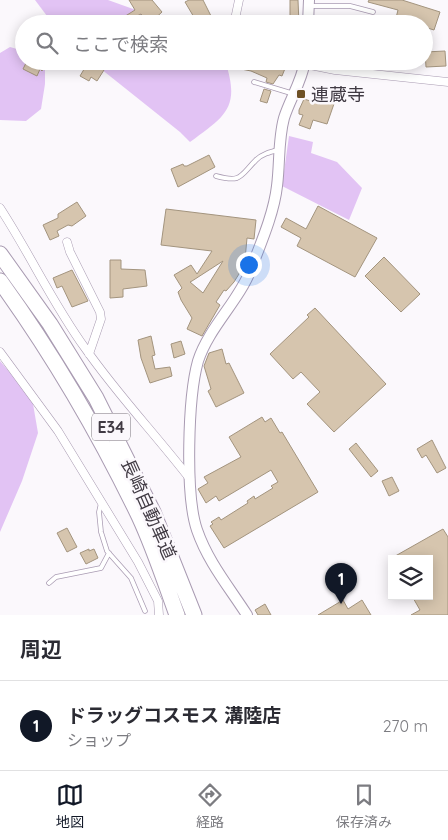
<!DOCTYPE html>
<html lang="ja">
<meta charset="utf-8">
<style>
body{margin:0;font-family:Quicksand,"Noto Sans JP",sans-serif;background:#f7f7f7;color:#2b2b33}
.controls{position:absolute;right:15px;bottom:15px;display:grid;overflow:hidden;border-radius:0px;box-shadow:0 2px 12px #0003}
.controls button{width:45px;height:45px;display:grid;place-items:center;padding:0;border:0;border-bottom:1px solid #e1e1e2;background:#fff;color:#2b2b33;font:25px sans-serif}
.you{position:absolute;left:248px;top:264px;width:18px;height:18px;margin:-12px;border:4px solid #fff;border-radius:50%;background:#1a73e8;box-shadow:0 0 0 8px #1a73e833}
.badge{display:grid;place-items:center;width:32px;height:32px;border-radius:50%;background:#111827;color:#fff;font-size:16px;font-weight:700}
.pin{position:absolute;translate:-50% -41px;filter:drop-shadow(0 1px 2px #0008)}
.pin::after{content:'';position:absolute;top:26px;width:18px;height:15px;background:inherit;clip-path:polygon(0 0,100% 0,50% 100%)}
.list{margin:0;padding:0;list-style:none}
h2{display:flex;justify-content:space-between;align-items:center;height:65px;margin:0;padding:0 20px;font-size:21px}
h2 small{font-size:16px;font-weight:400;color:#7c7c81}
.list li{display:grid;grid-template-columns:32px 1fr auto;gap:15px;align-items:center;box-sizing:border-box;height:90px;padding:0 20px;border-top:1px solid #e1e1e2}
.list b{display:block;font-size:19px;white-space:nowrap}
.list p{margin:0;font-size:16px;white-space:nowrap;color:#7c7c81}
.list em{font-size:16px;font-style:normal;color:#7c7c81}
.icon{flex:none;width:28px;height:28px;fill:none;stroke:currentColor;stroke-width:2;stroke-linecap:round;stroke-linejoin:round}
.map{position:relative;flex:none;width:448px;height:615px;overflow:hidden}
.search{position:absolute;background:#fff;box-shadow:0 2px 12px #0003;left:15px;right:15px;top:15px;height:55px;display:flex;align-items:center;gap:12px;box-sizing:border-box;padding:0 18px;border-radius:28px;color:#7c7c81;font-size:19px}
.sheet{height:155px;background:#fff}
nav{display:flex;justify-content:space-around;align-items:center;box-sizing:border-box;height:70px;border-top:1px solid #e1e1e2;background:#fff;font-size:14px;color:#7c7c81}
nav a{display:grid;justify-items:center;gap:2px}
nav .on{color:#111827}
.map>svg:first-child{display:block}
.green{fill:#e2c3f4}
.building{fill:#d6c5ae;stroke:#a3947e;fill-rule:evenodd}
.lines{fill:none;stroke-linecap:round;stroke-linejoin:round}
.service-casing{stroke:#a99bb2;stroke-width:5.5}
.minor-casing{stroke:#a99bb2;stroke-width:9}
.tertiary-casing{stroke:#a99bb2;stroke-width:12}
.motorway-casing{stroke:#a99bb2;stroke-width:17}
.service{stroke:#fff;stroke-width:4}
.minor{stroke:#fff;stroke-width:8}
.tertiary{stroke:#fff;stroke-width:10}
.motorway{stroke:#fff;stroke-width:15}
.poi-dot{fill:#6e5125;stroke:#fbf8fc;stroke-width:2}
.labels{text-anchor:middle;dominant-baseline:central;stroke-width:5;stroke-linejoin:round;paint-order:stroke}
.shield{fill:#fbf8fc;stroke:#78737a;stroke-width:1}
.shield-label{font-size:16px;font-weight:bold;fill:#403a43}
.poi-label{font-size:18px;fill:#403a43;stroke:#fbf8fc;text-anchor:start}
.street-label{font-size:18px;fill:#403a43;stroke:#fbf8fc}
</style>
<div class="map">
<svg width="448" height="615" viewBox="0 0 448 615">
<rect width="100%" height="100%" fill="#fbf8fc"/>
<path class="green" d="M35 0H108L175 24H53Z
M10 47 24 51V61H41L45 65V84L41 109 26 121 0 120V53Z
M91 61H225C241 108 225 116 190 142L180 132Z
M289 136 313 142 311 153 337 162 362 188 349 220 282 186Z
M0 361 32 398 38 433 22 481 0 532Z"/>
<path class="building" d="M129 0H152L162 12 149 24 141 14 121 24 119 20 135 10Z
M189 0H203L215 24H198L185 2Z
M290 0H298L299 24H290Z
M369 0H402L440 12 434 30 424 27V24H415L396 18 398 10 368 2Z
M445 51 446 66 426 67 425 52Z
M27 61H47L42 71 40 69 37 76 23 69Z
M89 61H97L95 64 104 70 97 81 91 77 89 81 80 76Z
M237 61 263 65 265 61H288L282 76 279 75 273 84 266 82 267 78 251 71 236 68Z
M327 87 344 91 341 100 336 98 327 124 313 120 310 129 299 125 303 115 299 114V110L304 99 320 104Z
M264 89 271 91 267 103 260 101Z
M209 155 215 167 178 187 171 169 183 164 184 166H187Z
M77 202 86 216 72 226 68 225 57 231 59 236 50 240 43 225 58 218V214Z
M318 206 377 238 355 277 297 246 301 238 281 227 286 218 306 229Z
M166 209 256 220 254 239 247 238 245 260 247 261 234 282 226 291 224 290 216 302 220 305 202 336 187 329 192 318 181 300 178 292 182 288 174 275 191 265 197 274 212 251 161 245ZM223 261 203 293 190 282 192 281Z
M384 257 420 294 401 312 365 276Z
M110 260H121V269L145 270 147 286 123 289V297L110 298Z
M72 270 88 301 72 307 62 286 57 288 53 278Z
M315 308 386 384 334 432 307 404 320 392 301 372 293 379 270 354 309 317 307 315Z
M151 336 155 355 152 356 155 369 170 367 172 376 150 383 141 358 138 340Z
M181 341 185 354 174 358 171 344Z
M222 349 226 364 229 363 244 393 216 407 208 391 211 389 204 366 209 353Z
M262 417 265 422 271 418 280 433 282 432 318 492 224 548 210 526 213 524 211 522 219 517 221 520 248 503 247 501 254 496 255 499 273 488 271 486 278 482 271 470 219 501 216 496 206 503 198 489 208 483 204 477 241 457 229 437Z
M432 440 446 468 437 473 426 455 422 458 417 449Z
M356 443 378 471 371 477 349 449Z
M392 477 399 491 389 496 382 481Z
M67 528 77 547 67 552 57 533Z
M443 529 448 537V615H411L420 610 412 596H429V559H390Z
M89 549V551L94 549 98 558 86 564 80 553Z
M343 600 348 609 362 600 371 615H318Z
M265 604 271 615H258L255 610Z"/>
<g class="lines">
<defs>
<path id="service" d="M309 6H350L373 12
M254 82 294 94
M216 176C242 183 240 176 256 160 262 154 270 152 278 150
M101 503 99 512 101 532 107 551 131 578 145 611
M49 583 56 577 101 568 109 553"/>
<path id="minor" d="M234 24 239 0
M305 64 335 70 448 82
M0 208C30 254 53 304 85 348 117 394 156 435 190 479
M67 242 70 252 100 312 101 319 89 354
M0 352 58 431 138 562 158 601 159 615"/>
<path id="tertiary" d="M308 24 309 0
M247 615C229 587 208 562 197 530 185 495 188 397 198 361 209 327 239 301 251 269 261 243 274 213 277 186 280 163 278 140 284 118 290 99 302 81 305 61"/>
<path id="motorway" d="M0 254 50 324 96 398 153 512 194 615
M0 281C54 356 99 433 139 516 154 548 165 582 177 615"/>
</defs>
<use href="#service" class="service-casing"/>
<use href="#minor" class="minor-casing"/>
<use href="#tertiary" class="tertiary-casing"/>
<use href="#motorway" class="motorway-casing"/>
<use href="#service" class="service"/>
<use href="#minor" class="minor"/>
<use href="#tertiary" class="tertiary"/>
<use href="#motorway" class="motorway"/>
</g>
<rect class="poi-dot" x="296" y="89" width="10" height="10" rx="2.5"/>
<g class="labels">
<rect class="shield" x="92" y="413.5" width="38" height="27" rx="4"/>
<g class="shield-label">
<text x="111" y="427">E34</text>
</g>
<g class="poi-label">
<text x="311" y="94">連蔵寺</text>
</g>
<g class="street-label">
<text transform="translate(149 509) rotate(66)">長崎自動車道</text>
</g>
</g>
</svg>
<div class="controls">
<button><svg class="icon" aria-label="layers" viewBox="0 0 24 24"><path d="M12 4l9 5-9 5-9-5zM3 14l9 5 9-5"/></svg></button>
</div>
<div class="you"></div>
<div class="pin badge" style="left:341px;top:604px">1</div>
<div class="search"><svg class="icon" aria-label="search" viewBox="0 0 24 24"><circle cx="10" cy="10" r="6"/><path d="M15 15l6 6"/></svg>ここで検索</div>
</div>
<section class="sheet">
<h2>周辺<small></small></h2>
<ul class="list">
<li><span class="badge">1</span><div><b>ドラッグコスモス 溝陸店</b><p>ショップ</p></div><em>270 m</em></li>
</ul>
</section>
<nav>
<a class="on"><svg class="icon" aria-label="map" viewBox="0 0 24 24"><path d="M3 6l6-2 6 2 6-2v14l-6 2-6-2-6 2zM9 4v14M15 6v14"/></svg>地図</a>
<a><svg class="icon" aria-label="directions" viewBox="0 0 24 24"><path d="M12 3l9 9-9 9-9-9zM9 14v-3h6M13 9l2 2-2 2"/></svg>経路</a>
<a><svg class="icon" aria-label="saved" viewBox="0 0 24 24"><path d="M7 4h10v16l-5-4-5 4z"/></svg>保存済み</a>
</nav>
